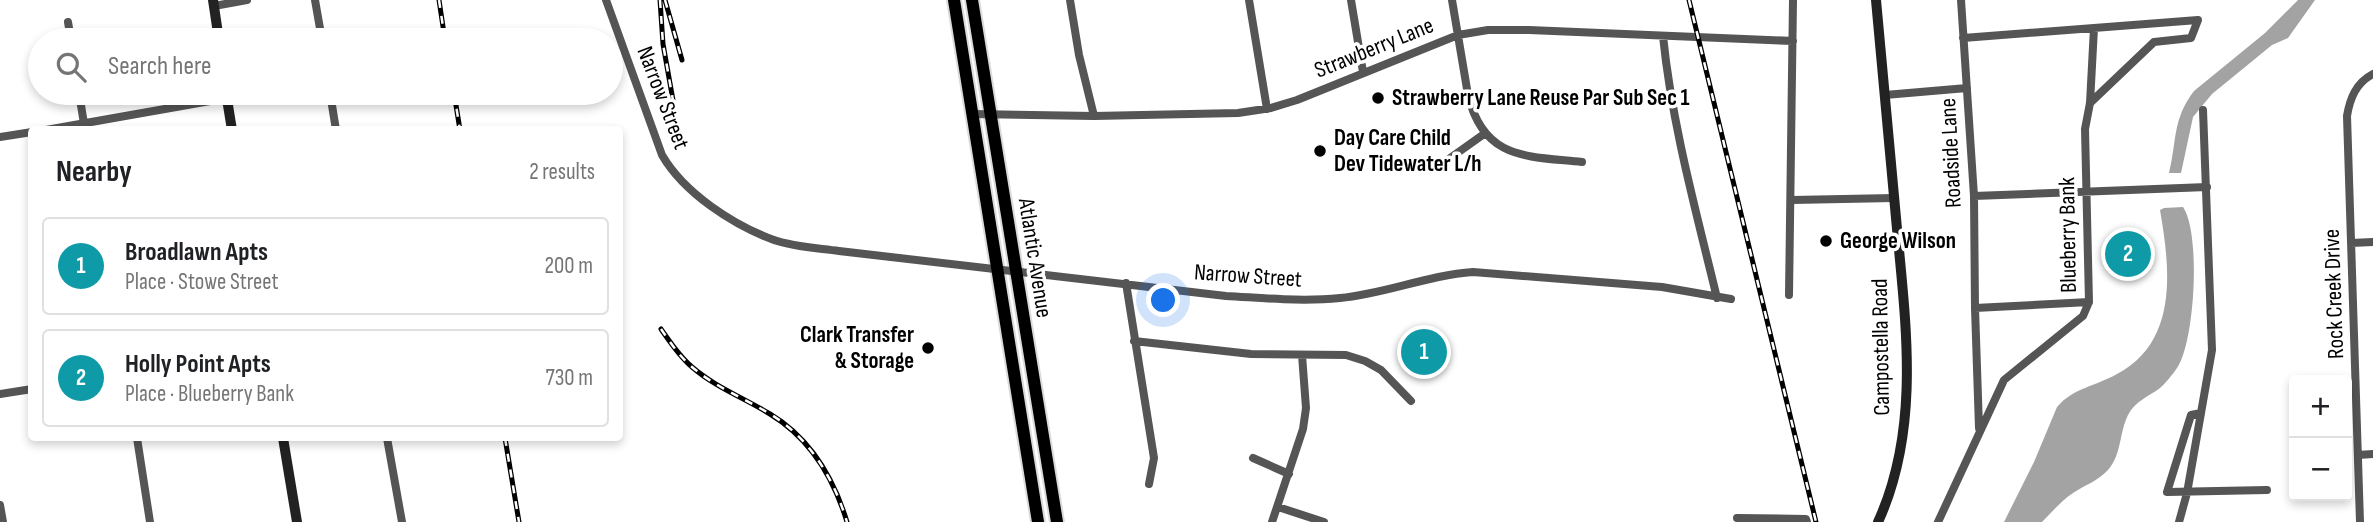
<!DOCTYPE html>
<meta charset="utf-8">
<style>
body{margin:0;font-family:"Sofia Sans Condensed",sans-serif;background:#f6f6f6;color:#202124}
.controls{position:absolute;right:21px;bottom:21px;display:grid;overflow:hidden;border-radius:7px;box-shadow:0 4px 10px #0003}
.controls button{width:63px;height:63px;display:grid;place-items:center;padding:0;border:0;border-bottom:2px solid #e0e0e0;background:#fff;color:#202124;font:35px sans-serif}
.you{position:absolute;left:1164px;top:301px;width:24px;height:24px;margin:-18px;border:5px solid #fff;border-radius:50%;background:#1a73e8;box-shadow:0 0 0 10px #1a73e833}
.badge{display:grid;place-items:center;width:46px;height:46px;border-radius:50%;background:#111827;color:#fff;font-size:23px;font-weight:700}
.pin{position:absolute;translate:-50% -50%;border:4px solid #fff;box-shadow:0 2px 7px #0006}
.list{margin:0;padding:0;list-style:none}
h2{display:flex;justify-content:space-between;align-items:center;height:91px;margin:0;padding:0 28px;font-size:30px}
h2 small{font-size:23px;font-weight:400;color:#757577}
.list li{display:grid;grid-template-columns:46px 1fr auto;gap:21px;align-items:center;box-sizing:border-box;height:98px;margin:0 14px 14px;padding:0 14px;border:2px solid #e0e0e0;border-radius:7px}
.list b{display:block;font-size:26px;white-space:nowrap}
.list p{margin:0;font-size:23px;white-space:nowrap;color:#757577}
.list em{font-size:23px;font-style:normal;color:#757577}
.icon{flex:none;width:38px;height:38px;fill:none;stroke:currentColor;stroke-width:2;stroke-linecap:round;stroke-linejoin:round}
.map{position:relative;flex:none;width:2373px;height:522px;overflow:hidden}
.search{position:absolute;background:#fff;box-shadow:0 4px 10px #0003;left:28px;top:28px;width:595px;height:77px;display:flex;align-items:center;gap:18px;box-sizing:border-box;padding:0 24px;border-radius:38px;color:#757577;font-size:26px}
.panel{position:absolute;background:#fff;box-shadow:0 4px 10px #0003;left:28px;top:126px;width:595px;height:315px;border-radius:7px}
.map>svg:first-child{display:block}
.water{fill:#a3a3a3}
.lines{fill:none;stroke-linecap:round;stroke-linejoin:round}
.primary-casing{stroke:#dbdbdb;stroke-width:16}
.street{stroke:#555;stroke-width:8}
.secondary{stroke:#222;stroke-width:10}
.primary{stroke:#000;stroke-width:12}
.rail-casing{stroke:#000;stroke-width:5}
.rail{stroke:#fff;stroke-width:2.5;stroke-dasharray:8;stroke-linecap:butt}
.poi-dot{fill:#000;stroke:#fff;stroke-width:2.5}
.labels{text-anchor:middle;dominant-baseline:central;stroke-width:7;stroke-linejoin:round;paint-order:stroke}
.street-label{font-size:23px;fill:#000;stroke:#fff}
.poi-label{font-size:23px;font-weight:bold;fill:#000;stroke:#fff;text-anchor:start}
</style>
<div class="map">
<svg width="2373" height="522" viewBox="0 0 2373 522">
<rect width="100%" height="100%" fill="#fff"/>
<path class="water" d="M2298 0H2315L2288 38 2272 45 2212 94 2193 117 2181 173H2169C2177 141 2172 120 2194 91L2265 33Z
M2183 207C2201 233 2195 342 2177 368 2172 375 2166 383 2160 388 2148 397 2135 401 2128 415 2119 433 2122 454 2108 470 2098 481 2085 485 2073 493 2061 501 2052 512 2042 522H2004L2034 462 2057 407C2073 388 2096 386 2117 374 2179 341 2170 268 2160 210L2164 208Z"/>
<g class="lines">
<defs>
<path id="primary" d="M954 0 1038 522
M972 0 1057 522"/>
</defs>
<use href="#primary" class="primary-casing"/>
<path class="street" d="M315 0 322 40
M606 0 662 155C684 193 733 225 774 240 794 247 817 248 839 251L1226 296C1264 298 1302 302 1340 298 1385 294 1428 275 1473 272L1662 287 1731 299
M1070 0 1079 55 1094 116
M1249 0 1267 109
M1351 0 1363 72
M1452 0 1468 95C1484 160 1526 156 1582 162
M1961 0 1974 196 1975 308 1979 428
M214 6 247 0
M68 22 71 40
M1663 36C1672 125 1696 211 1717 298
M1963 38 2198 20 2191 38 2154 42 2090 103
M79 93 85 130
M330 93 336 130
M1885 95 1967 88
M972 114 1094 116 1238 113 1271 108 1297 100 1458 35 1488 30H1529L1793 41
M46 130 227 98
M0 137 32 132
M1421 168 1446 161 1484 134
M1974 196 2207 187
M1792 200 1894 198
M2351 243 2373 242
M1126 283 1154 458 1149 484
M1789 295 1793 0
M1975 308 2089 302
M1134 341 1251 354 1346 355 1365 361 1381 370 1411 401
M0 394 32 389
M2201 413 2191 415 2167 492 2267 490
M137 438 150 522
M387 438 402 522
M2358 455 2373 454
M1253 458 1289 474
M0 505 3 522
M1278 507 1324 522
M1737 518 1806 519 1807 522
M1272 522 1303 429 1306 408 1302 355
M1938 522 2004 380 2083 316 2089 302 2085 129 2090 103 2094 28
M2179 522 2187 493 2212 350 2203 110
M2360 522 2347 116C2350 98 2356 83 2373 74"/>
<path class="secondary" d="M213 0 219 40
M1876 0C1883 73 1889 145 1896 218 1905 319 1922 426 1878 522
M226 93 232 130
M283 438 297 522"/>
<use href="#primary" class="primary"/>
<defs>
<path id="rail" d="M439 0 445 40
M660 0 663 44 674 106
M665 0 682 60
M1689 0 1816 522
M454 93 460 130
M661 329C670 342 679 356 692 367 715 387 744 398 770 414 810 438 834 479 847 522
M505 438 519 522"/>
</defs>
<use href="#rail" class="rail-casing"/>
<use href="#rail" class="rail"/>
</g>
<g class="poi-dot">
<circle cx="1378" cy="98" r="7"/>
<circle cx="1320" cy="151" r="7"/>
<circle cx="1826" cy="241" r="7"/>
<circle cx="928" cy="348" r="7"/>
</g>
<g class="labels">
<g class="street-label">
<text transform="translate(1374 48) rotate(-22)">Strawberry Lane</text>
<text transform="translate(663 98) rotate(69)">Narrow Street</text>
<text transform="translate(1951 153) rotate(-93)">Roadside Lane</text>
<text transform="translate(2068 235) rotate(-91)">Blueberry Bank</text>
<text transform="translate(1035 258) rotate(81)">Atlantic Avenue</text>
<text transform="translate(1248 276) rotate(4)">Narrow Street</text>
<text transform="translate(2334 294) rotate(-92)">Rock Creek Drive</text>
<text transform="translate(1881 347) rotate(-91)">Campostella Road</text>
</g>
<g class="poi-label">
<text x="1392" y="98">Strawberry Lane Reuse Par Sub Sec 1</text>
<text x="1334" y="138">Day Care Child<tspan x="1334" dy="26">Dev Tidewater L/h</tspan></text>
<text x="1840" y="241">George Wilson</text>
<text x="914" y="335" text-anchor="end">Clark Transfer<tspan x="914" dy="26">&amp; Storage</tspan></text>
</g>
</g>
</svg>
<div class="controls">
<button>+</button>
<button>−</button>
</div>
<div class="you"></div>
<div class="pin badge" style="left:1424px;top:352px;background:#0f9aa8">1</div>
<div class="pin badge" style="left:2128px;top:254px;background:#0f9aa8">2</div>
<div class="search"><svg class="icon" aria-label="search" viewBox="0 0 24 24"><circle cx="10" cy="10" r="6"/><path d="M15 15l6 6"/></svg>Search here</div>
<section class="panel">
<h2>Nearby<small>2 results</small></h2>
<ul class="list">
<li><span class="badge" style="background:#0f9aa8">1</span><div><b>Broadlawn Apts</b><p>Place · Stowe Street</p></div><em>200 m</em></li>
<li><span class="badge" style="background:#0f9aa8">2</span><div><b>Holly Point Apts</b><p>Place · Blueberry Bank</p></div><em>730 m</em></li>
</ul>
</section>
</div>
